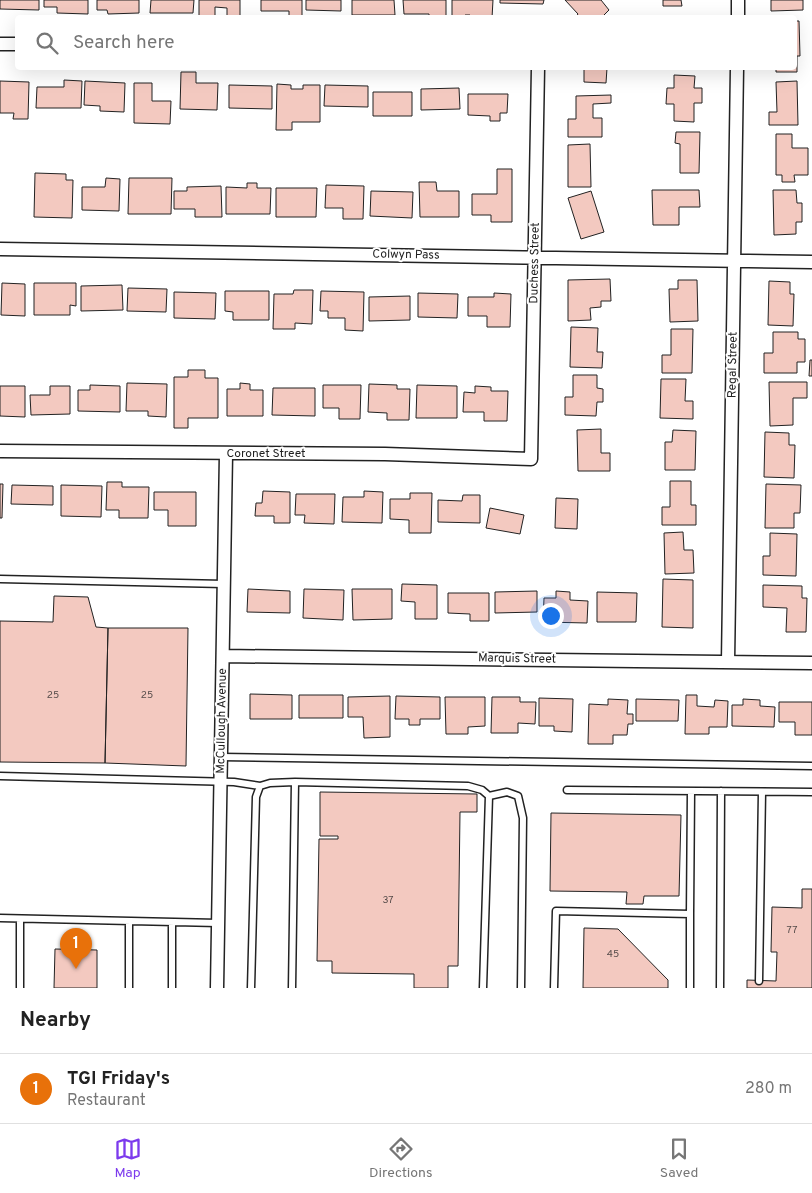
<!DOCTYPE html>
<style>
body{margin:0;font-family:Overpass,sans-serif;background:#f2f2f2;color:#222}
.you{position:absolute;left:550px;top:615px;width:18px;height:18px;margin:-12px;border:4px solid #fff;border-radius:50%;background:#1a73e8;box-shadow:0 0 0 8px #1a73e833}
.badge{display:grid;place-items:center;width:32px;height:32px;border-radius:50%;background:#7c3aed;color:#fff;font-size:16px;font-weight:700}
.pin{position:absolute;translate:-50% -41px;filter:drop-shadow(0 1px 2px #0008)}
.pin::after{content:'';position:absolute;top:26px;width:18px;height:15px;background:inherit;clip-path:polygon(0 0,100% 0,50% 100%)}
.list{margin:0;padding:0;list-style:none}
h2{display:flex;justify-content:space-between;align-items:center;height:65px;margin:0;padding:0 20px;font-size:21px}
h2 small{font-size:16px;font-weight:400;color:#767676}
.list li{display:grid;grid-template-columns:32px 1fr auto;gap:15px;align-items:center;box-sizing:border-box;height:70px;padding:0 20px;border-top:1px solid #e0e0e0}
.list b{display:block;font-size:19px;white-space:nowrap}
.list p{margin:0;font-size:16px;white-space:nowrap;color:#767676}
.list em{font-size:16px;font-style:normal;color:#767676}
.icon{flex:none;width:28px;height:28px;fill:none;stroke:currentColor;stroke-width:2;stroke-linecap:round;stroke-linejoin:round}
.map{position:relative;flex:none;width:812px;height:988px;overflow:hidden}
.search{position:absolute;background:#fff;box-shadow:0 5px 20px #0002;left:15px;right:15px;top:15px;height:55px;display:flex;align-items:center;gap:12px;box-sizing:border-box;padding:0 18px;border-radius:5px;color:#767676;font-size:19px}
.sheet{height:135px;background:#fff}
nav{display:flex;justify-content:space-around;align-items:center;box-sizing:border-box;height:70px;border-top:1px solid #e0e0e0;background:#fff;font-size:14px;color:#767676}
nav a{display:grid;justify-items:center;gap:2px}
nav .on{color:#7c3aed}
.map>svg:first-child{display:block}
.building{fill:#f3c9c0;stroke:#222}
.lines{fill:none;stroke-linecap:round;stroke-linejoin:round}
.lane-casing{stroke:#222;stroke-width:9}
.street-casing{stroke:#222;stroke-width:15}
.lane{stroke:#fff;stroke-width:6}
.street{stroke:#fff;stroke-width:12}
.labels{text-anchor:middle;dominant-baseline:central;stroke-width:4;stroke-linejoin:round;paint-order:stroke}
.number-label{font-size:10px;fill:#564c4a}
.street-label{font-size:12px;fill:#222;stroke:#fff}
</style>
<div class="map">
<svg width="812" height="988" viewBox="0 0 812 988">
<rect width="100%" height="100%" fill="#fff"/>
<path class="building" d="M0 0H39V10L0 9Z
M44 0H88V14L57 13V7H44Z
M97 0H139V13L108 14 107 10H97Z
M151 0H194L193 13H150Z
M199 0H240V17H227V8L215 7V18H199Z
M261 0H302V17H289V11H261Z
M306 0H341V11L306 10Z
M352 0H394L395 15H352Z
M403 0H446V18H429V14H404Z
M452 0H493L492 18H470V15H465V18H452Z
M500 0H544L543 4 500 3Z
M565 0H601L609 10 601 18H575L578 14Z
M663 0H681L682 6H663Z
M771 0H803V10L771 11Z
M794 21H799L800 56H797V72H776V68H794Z
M584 68H607L606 83 584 82Z
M181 72H196V83H218L217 110 180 109Z
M674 75 695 76 694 88H702V103H694V122L674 121V104H666L667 88H674Z
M64 80 82 81 81 108H36L37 87H64Z
M0 81 29 82 28 119H13L14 113H0Z
M85 81 125 83 124 112 100 111V106L84 105Z
M797 81 798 125H769V112H777L776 82Z
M134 83H152V101H171L170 124 134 123Z
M277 84 291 85V89H303V85H320V122H292V130H276Z
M229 85 272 86V109L229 108Z
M325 85 368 86V107L324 106Z
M459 88 460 109 421 110V89Z
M373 92H412V116H373Z
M468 94H508L507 113H500V121H490V116L468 115Z
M611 95V103L593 104V118H602V137H568V119H576V96Z
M676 132H700L699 173H680V144L675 143Z
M776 134H792V148H808V175H794L795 182H782V175H776Z
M590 144 591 187H568V145Z
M497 169H512V222H491V215H472V194H497Z
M35 173 66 174V180H73L72 218 34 217Z
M106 178 120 179 119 211 82 210V187H105Z
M129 178H172L171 214H128Z
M419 182H436L437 191H459V217H420Z
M247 183H257V188H271L270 214H226V187L247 188Z
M326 185 364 186 363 219H343V208H325Z
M221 186 222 217H195V209H174V191H187V187Z
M276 188H317L316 217H276Z
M652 190H699L700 207H679V225H653Z
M773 190H796L797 203H802V222H796V234L774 235Z
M371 191 413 192 412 218 370 216Z
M591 191 604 232 581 239 568 198Z
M610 279 611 301H601V307L590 308 591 320 568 321V280Z
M678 280H697L698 321 670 322 669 289H678Z
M769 281 790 282V294H794L793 326 768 325Z
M2 283 25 284V316L1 315Z
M34 283H76V306L70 305V315H34Z
M122 285 123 310 81 311V286Z
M128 288 167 289 166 312 127 311Z
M294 290H313L312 324 295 323V329H273L274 294H293Z
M225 291H269V320H233V312L225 311Z
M321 291 364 292 363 331 345 330V318H328V311H320Z
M174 292 216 293 215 319 174 318Z
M418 293 458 294 457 318 418 317Z
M494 293 511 294 510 327H487V316H468V297H494Z
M410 296V320L369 321V297Z
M571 327 598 328 597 352H603L602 368 570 367Z
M671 329H693L692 373H662V355H671Z
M773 332H798V339H805V362H797V373H764V353H773Z
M810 360H812V376H809Z
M188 370H205V378H218V418H188V428H174V377H188Z
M573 375H597V388L603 389V402H597L596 416 565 415V397H573Z
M661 379H686L685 401H693V419L660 418Z
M769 382H807V398H793V425L770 426Z
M127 383 167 384 166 417 148 416V411H126Z
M240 383 250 384V390H263V416H227V389H240Z
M369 384 397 385V389H410L409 420H387V413L368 412Z
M90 385 120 386V412L78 411V390H90Z
M323 385H361L360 419H339V408H323Z
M417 385 457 386V418H416Z
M0 386H25V417L0 416Z
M50 386H70V414L31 415 30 395H50Z
M475 386 491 387V391H508L507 421H484V412H463L464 392 475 393Z
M273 388H315V416L272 415Z
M601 429V453H610V471H578L577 430Z
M673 430 696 431 695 470H665V442H672Z
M765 432 789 433V445H795L794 478 764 477Z
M670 481H691V505H696V525H662V507H670Z
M107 482H122V487H149L148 518H119V510H106Z
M0 484H3L2 518H0Z
M766 484 801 485 800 513H794V528H765Z
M12 485 53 486V505L11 504Z
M61 485 102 486 101 517 61 516Z
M263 491 290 492V523H274V516H255L256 503H262Z
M364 491 383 492 382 523 342 522 343 497H364Z
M154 492H196V526H168V510H154Z
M410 493H432L431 533H409V520L390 519V499H410Z
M296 494H335L334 524 304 523 305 515H295Z
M463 495H480V523L438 522V500L462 501Z
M556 498 578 499 577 529 555 528Z
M490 508 524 515 520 534 486 528Z
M683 532 684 550H693L694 573 665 574 664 533Z
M770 533 797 534 796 576 763 575V556H770Z
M663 579 693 580V628L662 627Z
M402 584 437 585V619H415V602L401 601Z
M763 585 802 586V598H807L806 632H786L787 608 763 607Z
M248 589 290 591V613L247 612Z
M304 589 344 590 343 620 303 618Z
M352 589H392V619L353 620Z
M537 591V612L495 613V592Z
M556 591 570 592V600L588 601 587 623 543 622 544 598H556Z
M597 592 637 593 636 622H597Z
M448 593H489V621H470V614L448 613Z
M54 596 88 597 96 627 108 628 105 763 0 762V621L53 622Z
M108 628H188L186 766 105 763Z
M250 694 292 695V719H250Z
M299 695H343V718H299Z
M686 695H697V706L714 707 715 700 728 701 727 727H709V734H685Z
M390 696V737L364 738 363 717H348V697Z
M396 696 440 697V719H420V725H409V719H395Z
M445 697H485V726L468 727V734H446Z
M492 697H520V702H536L535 724 518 723V733H491Z
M539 698 573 699 572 732 554 731V726H539Z
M608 699 628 700 627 714H633V724H628L627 735H613V744H588L589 704 608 705Z
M636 699 679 700 678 721H636Z
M743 699 760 700V706L775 707 774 727 732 726V705H743Z
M779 702H812V735H795V722H779Z
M320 792 477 794V812H460L458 966H448V988H414V974L332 973V961H317L319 839H338V836H320Z
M551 813 681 815 679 896H644L643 904H626L627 892 550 891Z
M802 889H812V988H747V980L776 981 777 952H771L772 907 802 908Z
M584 928 618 929 668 980V988H583Z
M55 949 97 950V988H54Z"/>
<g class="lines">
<defs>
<path id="lane" d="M0 579 224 584
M221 757 812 766
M0 776 234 782 260 786
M567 790 812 792
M489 796 507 792 518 796 523 818 521 988
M690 914V988
M0 918 218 923
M129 921V988
M172 922V988
M759 981 762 792
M20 988V919
M251 988 256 797 260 786 270 783 295 782 468 786 482 790 489 796 483 988
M292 988 295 782
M554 988 556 911 690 914 691 791
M720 988 721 791"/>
<path id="street" d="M738 18V0
M0 44H18
M0 249 812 262
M0 451 385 454 531 459 538 68
M223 656 812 663
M728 662 737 68
M217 988 226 454"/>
</defs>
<use href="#lane" class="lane-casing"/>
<use href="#street" class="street-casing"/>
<use href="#lane" class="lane"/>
<use href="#street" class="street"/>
</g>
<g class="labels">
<g class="number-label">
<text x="53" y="695">25</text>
<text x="147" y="695">25</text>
<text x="388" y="900">37</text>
<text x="792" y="930">77</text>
<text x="613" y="954">45</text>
</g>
<g class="street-label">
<text transform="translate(406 255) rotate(1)">Colwyn Pass</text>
<text transform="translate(535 263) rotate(-89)">Duchess Street</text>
<text transform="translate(733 365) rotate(-89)">Regal Street</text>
<text x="266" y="454">Coronet Street</text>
<text transform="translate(517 659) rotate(1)">Marquis Street</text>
<text transform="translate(222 721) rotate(-89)">McCullough Avenue</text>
</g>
</g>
</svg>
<div class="you"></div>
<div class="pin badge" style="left:76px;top:969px;background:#e8710a">1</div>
<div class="search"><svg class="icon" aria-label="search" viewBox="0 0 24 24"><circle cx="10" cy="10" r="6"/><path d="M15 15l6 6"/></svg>Search here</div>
</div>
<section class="sheet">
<h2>Nearby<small></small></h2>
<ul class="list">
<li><span class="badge" style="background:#e8710a">1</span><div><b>TGI Friday's</b><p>Restaurant</p></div><em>280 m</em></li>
</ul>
</section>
<nav>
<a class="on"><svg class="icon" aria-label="map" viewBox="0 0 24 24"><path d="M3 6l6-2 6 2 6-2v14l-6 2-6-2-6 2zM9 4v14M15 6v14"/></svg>Map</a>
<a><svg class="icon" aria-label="directions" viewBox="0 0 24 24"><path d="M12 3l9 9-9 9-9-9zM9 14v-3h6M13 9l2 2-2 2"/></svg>Directions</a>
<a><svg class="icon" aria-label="saved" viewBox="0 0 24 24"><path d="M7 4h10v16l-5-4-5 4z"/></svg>Saved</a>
</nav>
